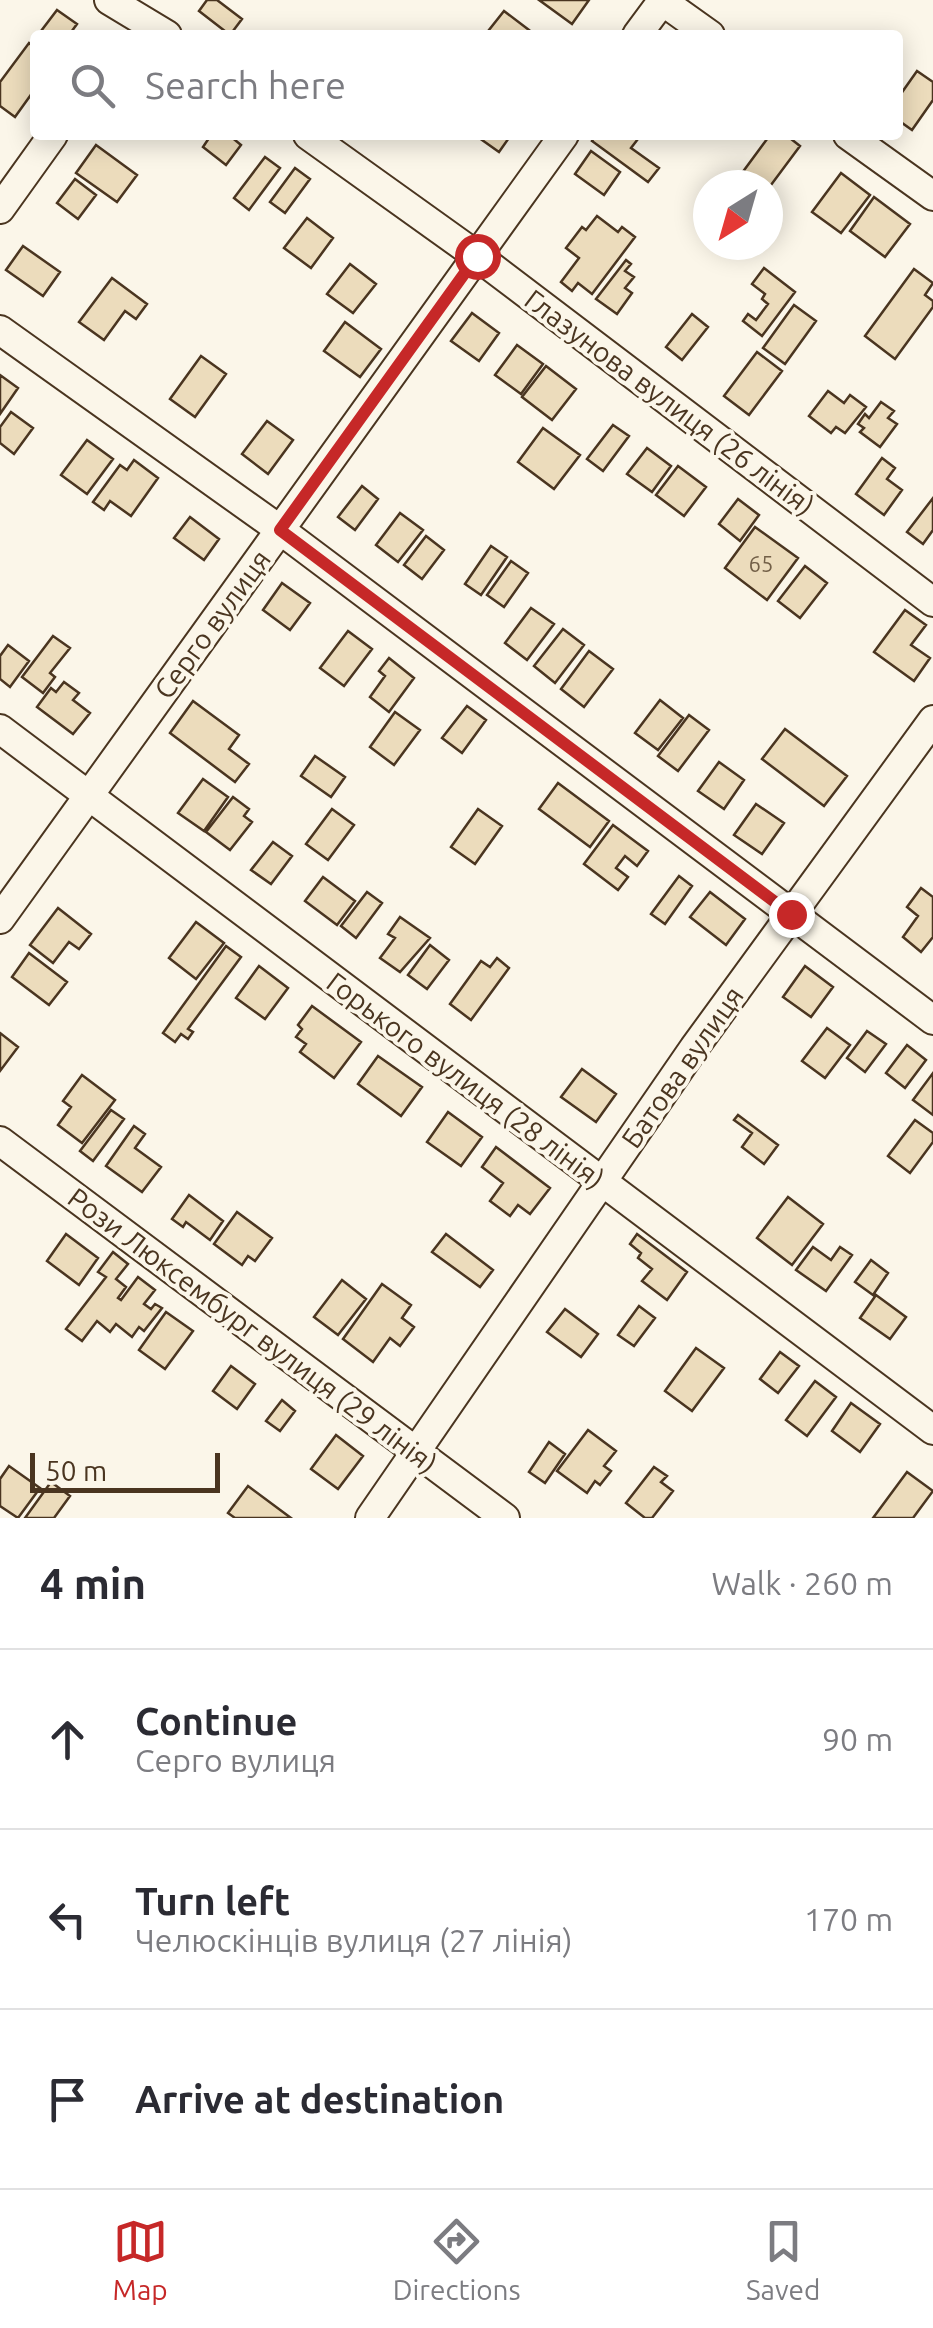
<!DOCTYPE html>
<meta charset="utf-8">
<style>
body{margin:0;font-family:Ubuntu,sans-serif;background:#f7f7f7;color:#2b2b33}
.compass{position:absolute;left:693px;top:170px;width:90px;height:90px;border-radius:50%;background:#fff;box-shadow:0 5px 25px #0003;rotate:217deg}
.scale{position:absolute;left:30px;bottom:25px;width:190px;box-sizing:border-box;padding-left:10px;border:5px solid #4a3520;border-top:0;font-size:28px;line-height:35px;white-space:nowrap;color:#4a3520;-webkit-text-stroke:8px #fbf6e9;paint-order:stroke}
.stop{position:absolute;width:30px;height:30px;margin:-22px;border:8px solid #c62828;border-radius:50%;background:#fff}
.stop.end{background:#c62828;border-color:#fff;box-shadow:0 2px 10px #0008}
.list{margin:0;padding:0;list-style:none}
h2{display:flex;justify-content:space-between;align-items:center;height:130px;margin:0;padding:0 40px;font-size:42px}
h2 small{font-size:32px;font-weight:400;color:#7c7c81}
.list li{display:grid;grid-template-columns:65px 1fr auto;gap:30px;align-items:center;box-sizing:border-box;height:180px;padding:0 40px;border-top:2px solid #e1e1e2}
.list b{display:block;font-size:38px;white-space:nowrap}
.list p{margin:0;font-size:32px;white-space:nowrap;color:#7c7c81}
.list em{font-size:32px;font-style:normal;color:#7c7c81}
.icon{flex:none;width:55px;height:55px;fill:none;stroke:currentColor;stroke-width:2;stroke-linecap:round;stroke-linejoin:round}
.map{position:relative;flex:none;width:933px;height:1518px;overflow:hidden}
.search{position:absolute;background:#fff;box-shadow:0 5px 25px #0003;left:30px;right:30px;top:30px;height:110px;display:flex;align-items:center;gap:25px;box-sizing:border-box;padding:0 35px;border-radius:10px;color:#7c7c81;font-size:38px}
.sheet{height:670px;background:#fff}
nav{display:flex;justify-content:space-around;align-items:center;box-sizing:border-box;height:140px;border-top:2px solid #e1e1e2;background:#fff;font-size:28px;color:#7c7c81}
nav a{display:grid;justify-items:center;gap:5px}
nav .on{color:#c62828}
.map>svg:first-child{display:block}
.building{fill:#ecdcbc;stroke:#4a3520;stroke-width:2.5}
.lines{fill:none;stroke-linecap:round;stroke-linejoin:round}
.minor-casing{stroke:#4a3520;stroke-width:32}
.minor{stroke:#fbf6e9;stroke-width:28}
.route{stroke:#c62828;stroke-width:12}
.labels{text-anchor:middle;dominant-baseline:central;stroke-width:8;stroke-linejoin:round;paint-order:stroke}
.number-label{font-size:22px;fill:#725f47}
.street-label{font-size:28px;fill:#4a3520;stroke:#fbf6e9}
</style>
<div class="map">
<svg width="933" height="1518" viewBox="0 0 933 1518">
<rect width="100%" height="100%" fill="#fbf6e9"/>
<path class="building" d="M207 0H217L242 19 230 35 199 11Z
M539 0H589L572 24Z
M57 10 77 24 69 35H38Z
M504 11 529 30 525 35H485Z
M29 43 35 48V89L15 117 0 106V82Z
M917 71 933 82V100L912 130 898 120V98Z
M211 135H229L241 145 226 165 203 147Z
M475 135H511L499 152Z
M596 135H641L631 148 659 168 648 182 592 141Z
M770 135H786L800 146 768 189V185H759L742 173Z
M96 145 137 175 117 202 76 173Z
M591 151 620 172 604 195 575 174Z
M265 157 280 168 249 210 234 198Z
M295 168 310 179 285 213 270 202Z
M841 173 870 195 841 233 812 212Z
M75 179 96 195 78 219 57 203Z
M874 197 910 224 885 257 850 231Z
M597 216 618 232 622 227 635 237 592 294 578 283 572 291 561 282 579 258 566 248 582 227 586 230Z
M307 218 333 238 311 268 284 248Z
M23 246 60 272 43 296 6 270Z
M626 260 631 264 625 271 634 277 625 288 632 293 617 314 596 299Z
M350 264 376 284 353 313 327 294Z
M764 268 795 292 762 336 743 321 748 314 756 320 768 304 762 299 765 294 752 284Z
M914 269 933 283 925 295 933 301V307L895 359 865 336Z
M112 278 147 304 136 319 125 311 104 340 79 322Z
M794 305 816 321 785 364 763 348Z
M472 313 499 333 479 361 451 341Z
M692 314 708 327 682 360 666 347Z
M345 322 381 349 360 377 324 351Z
M517 345 543 364 521 394 495 375Z
M757 352 782 371 749 415 724 396Z
M201 356 226 374 195 417 170 399Z
M546 366 576 389 552 420 522 397Z
M0 375 18 388 0 414Z
M828 391 844 403 850 395 866 407 845 433 836 427 831 433 809 416Z
M881 402 894 411 888 418 897 424 880 447 860 432 864 428 858 424 865 414 869 418Z
M11 412 33 428 14 454 0 443V427Z
M267 421 293 440 268 474 242 454Z
M613 425 629 436 603 471 587 459Z
M543 428 580 455 554 489 518 462Z
M87 440 113 459 87 494 61 475Z
M647 448 671 466 652 492 627 474Z
M882 458 895 468 887 479 902 490 884 515 856 494Z
M134 460 158 478 131 516 110 501 104 510 93 502 120 465 127 470Z
M678 466 706 487 684 516 656 495Z
M362 486 378 499 355 530 338 517Z
M933 498V530L923 544 907 532Z
M738 499 759 515 740 541 719 524Z
M400 513 423 530 398 562 376 545Z
M190 517 219 539 204 560 174 538Z
M755 527 798 558 767 600 725 568Z
M426 536 444 550 422 579 404 565Z
M491 546 507 557 481 595 465 584Z
M511 561 528 573 504 607 487 595Z
M805 566 827 583 800 618 778 601Z
M282 583 310 603 290 630 263 610Z
M531 608 554 624 527 660 505 643Z
M905 610 926 625 911 645 930 658 914 681 874 652Z
M563 629 584 645 555 683 534 666Z
M348 631 372 649 344 686 320 668Z
M53 636 70 648 50 673 55 677 43 693 22 677Z
M8 645 29 661 10 687 0 679V656Z
M589 651 613 669 584 707 561 689Z
M389 658 414 678 389 712 370 697 385 676 379 671Z
M64 682 79 693 73 700 90 713 73 734 37 707 51 688 56 692Z
M660 700 683 718 658 750 635 733Z
M193 701 239 735 229 749 249 764 235 782 170 733Z
M467 706 486 720 462 753 442 738Z
M395 712 420 730 394 765 370 747Z
M689 715 709 730 678 771 658 756Z
M785 729 847 776 824 806 762 759Z
M315 756 345 777 331 797 301 776Z
M719 762 744 780 724 809 698 791Z
M203 779 228 797 204 831 178 813Z
M558 783 609 821 590 847 539 809Z
M233 797 249 809 244 816 252 822 230 850 206 832Z
M756 804 784 823 762 854 734 835Z
M332 809 354 825 328 860 306 844Z
M478 809 502 826 475 864 451 847Z
M613 825 648 851 637 866 625 856 616 868 628 877 618 890 584 864Z
M273 842 292 856 271 884 251 870Z
M679 876 692 886 665 924 651 914Z
M323 877 355 901 337 925 305 901Z
M921 888 933 897V937L921 952 903 937 918 916 907 907Z
M367 892 382 903 356 938 341 926Z
M710 892 745 919 726 945 690 917Z
M58 908 91 934 79 949 69 942 53 963 30 945Z
M400 917 430 938 400 972 380 958 395 938 388 934Z
M196 922 224 943 196 979 169 958Z
M430 945 449 960 427 989 408 975Z
M226 946 241 957 188 1029 193 1032 188 1039 181 1034 175 1042 163 1033Z
M29 953 67 982 49 1005 12 977Z
M497 958 509 968 471 1020 450 1004 481 961 490 967Z
M259 966 288 988 265 1019 236 998Z
M805 966 833 987 811 1017 783 997Z
M312 1006 361 1042 334 1078 300 1052 306 1044 296 1037 302 1029 298 1025Z
M827 1028 850 1045 825 1078 802 1061Z
M867 1031 886 1044 865 1072 847 1058Z
M0 1033 18 1047 0 1071Z
M907 1045 926 1060 905 1088 886 1073Z
M378 1056 422 1087 401 1116 358 1084Z
M582 1069 616 1094 596 1122 561 1097Z
M933 1073V1115L913 1100Z
M82 1075 115 1100 82 1143 58 1125 71 1107 63 1101Z
M111 1110 124 1119 93 1161 80 1151Z
M448 1112 482 1137 461 1166 427 1142Z
M738 1115 778 1145 764 1164 742 1147 752 1133 734 1120Z
M915 1120 933 1133V1142L910 1173 888 1156Z
M134 1126 145 1134 135 1148 161 1167 142 1192 106 1166Z
M496 1147 550 1188 530 1214 518 1205 510 1216 490 1201 503 1183 482 1167Z
M189 1195 223 1221 210 1240 186 1222 183 1227 172 1219Z
M788 1197 823 1224 792 1265 757 1238Z
M237 1212 272 1238 255 1261 248 1256 242 1265 214 1244Z
M66 1234 98 1258 79 1285 47 1261Z
M446 1234 493 1270 480 1287 432 1252Z
M637 1234 687 1272 667 1300 642 1281 652 1269 638 1258 641 1253 630 1244Z
M813 1247 831 1260 840 1247 852 1255 826 1291 796 1270Z
M113 1252 128 1264 116 1279 126 1287 118 1298 121 1300 138 1277 155 1290 144 1304 151 1309 155 1304 162 1308 144 1331 139 1327 132 1337 116 1324 110 1332 97 1321 82 1341 66 1329 106 1277 98 1272Z
M871 1260 888 1273 873 1295 855 1282Z
M342 1280 366 1299 338 1335 314 1317Z
M382 1284 411 1305 402 1318 414 1327 400 1346 390 1338 373 1362 343 1339Z
M876 1295 906 1317 890 1339 860 1318Z
M639 1306 655 1318 634 1346 618 1335Z
M565 1309 598 1334 581 1357 547 1332Z
M166 1312 193 1331 165 1369 139 1350Z
M696 1348 724 1368 692 1411 665 1391Z
M780 1352 799 1366 778 1393 760 1379Z
M231 1366 255 1384 237 1409 213 1391Z
M815 1381 836 1397 807 1436 786 1420Z
M282 1400 295 1411 280 1431 266 1421Z
M851 1403 880 1424 860 1452 832 1431Z
M588 1430 616 1451 604 1466 611 1471 600 1485 595 1481 587 1493 557 1471Z
M336 1435 363 1456 338 1489 311 1469Z
M549 1442 565 1454 545 1483 529 1472Z
M9 1466 40 1488 18 1518 0 1506V1479Z
M654 1467 667 1476 661 1482 673 1491 652 1518H645L626 1503Z
M907 1472 933 1491 913 1518H873Z
M51 1482 70 1496 54 1518H25Z
M248 1486 291 1518H235L228 1513Z"/>
<g class="lines">
<defs>
<path id="minor" d="M109 0 167 35
M661 0 710 35
M637 35 663 0
M308 135 477 256 933 602
M848 135 933 196
M0 209 53 135
M0 330 279 529 933 1020
M0 729 933 1430
M0 919 564 135
M0 1141 505 1518
M370 1518 694 1048 933 720"/>
</defs>
<use href="#minor" class="minor-casing"/>
<use href="#minor" class="minor"/>
</g>
<g class="lines">
<path class="route" d="M477 256 280 530 791 914"/>
</g>
<g class="labels">
<g class="number-label">
<text x="761" y="563">65</text>
</g>
<g class="street-label">
<text transform="translate(670 402) rotate(37)">Глазунова вулиця (26 лiнiя)</text>
<text transform="translate(212 624) rotate(-54)">Серго вулиця</text>
<text transform="translate(682 1067) rotate(-55)">Батова вулиця</text>
<text transform="translate(466 1080) rotate(37)">Горького вулиця (28 лiнiя)</text>
<text transform="translate(253 1330) rotate(37)">Рози Люксембург вулиця (29 лiнiя)</text>
</g>
</g>
</svg>
<svg class="compass" viewBox="-18 -18 36 36"><path d="M0-13l5 13h-10z" fill="#e53935"/><path d="M0 13l5-13h-10z" fill="#7c7c81"/></svg>
<div class="scale">50 m</div>
<div class="stop" style="left:477px;top:256px"></div>
<div class="stop end" style="left:791px;top:914px"></div>
<div class="search"><svg class="icon" aria-label="search" viewBox="0 0 24 24"><circle cx="10" cy="10" r="6"/><path d="M15 15l6 6"/></svg>Search here</div>
</div>
<section class="sheet">
<h2>4 min<small>Walk · 260 m</small></h2>
<ul class="list">
<li><svg class="icon" aria-label="ahead" viewBox="0 0 24 24"><path d="M12 20V5M6 11l6-6 6 6"/></svg><div><b>Continue</b><p>Серго вулиця</p></div><em>90 m</em></li>
<li><svg class="icon" aria-label="left" viewBox="0 0 24 24"><path d="M17 20v-9H6M10 6l-5 5 5 5"/></svg><div><b>Turn left</b><p>Челюскінців вулиця (27 лiнiя)</p></div><em>170 m</em></li>
<li><svg class="icon" aria-label="arrive" viewBox="0 0 24 24"><path d="M6 21V4h12l-3 4 3 4H6"/></svg><div><b>Arrive at destination</b></div></li>
</ul>
</section>
<nav>
<a class="on"><svg class="icon" aria-label="map" viewBox="0 0 24 24"><path d="M3 6l6-2 6 2 6-2v14l-6 2-6-2-6 2zM9 4v14M15 6v14"/></svg>Map</a>
<a><svg class="icon" aria-label="directions" viewBox="0 0 24 24"><path d="M12 3l9 9-9 9-9-9zM9 14v-3h6M13 9l2 2-2 2"/></svg>Directions</a>
<a><svg class="icon" aria-label="saved" viewBox="0 0 24 24"><path d="M7 4h10v16l-5-4-5 4z"/></svg>Saved</a>
</nav>
